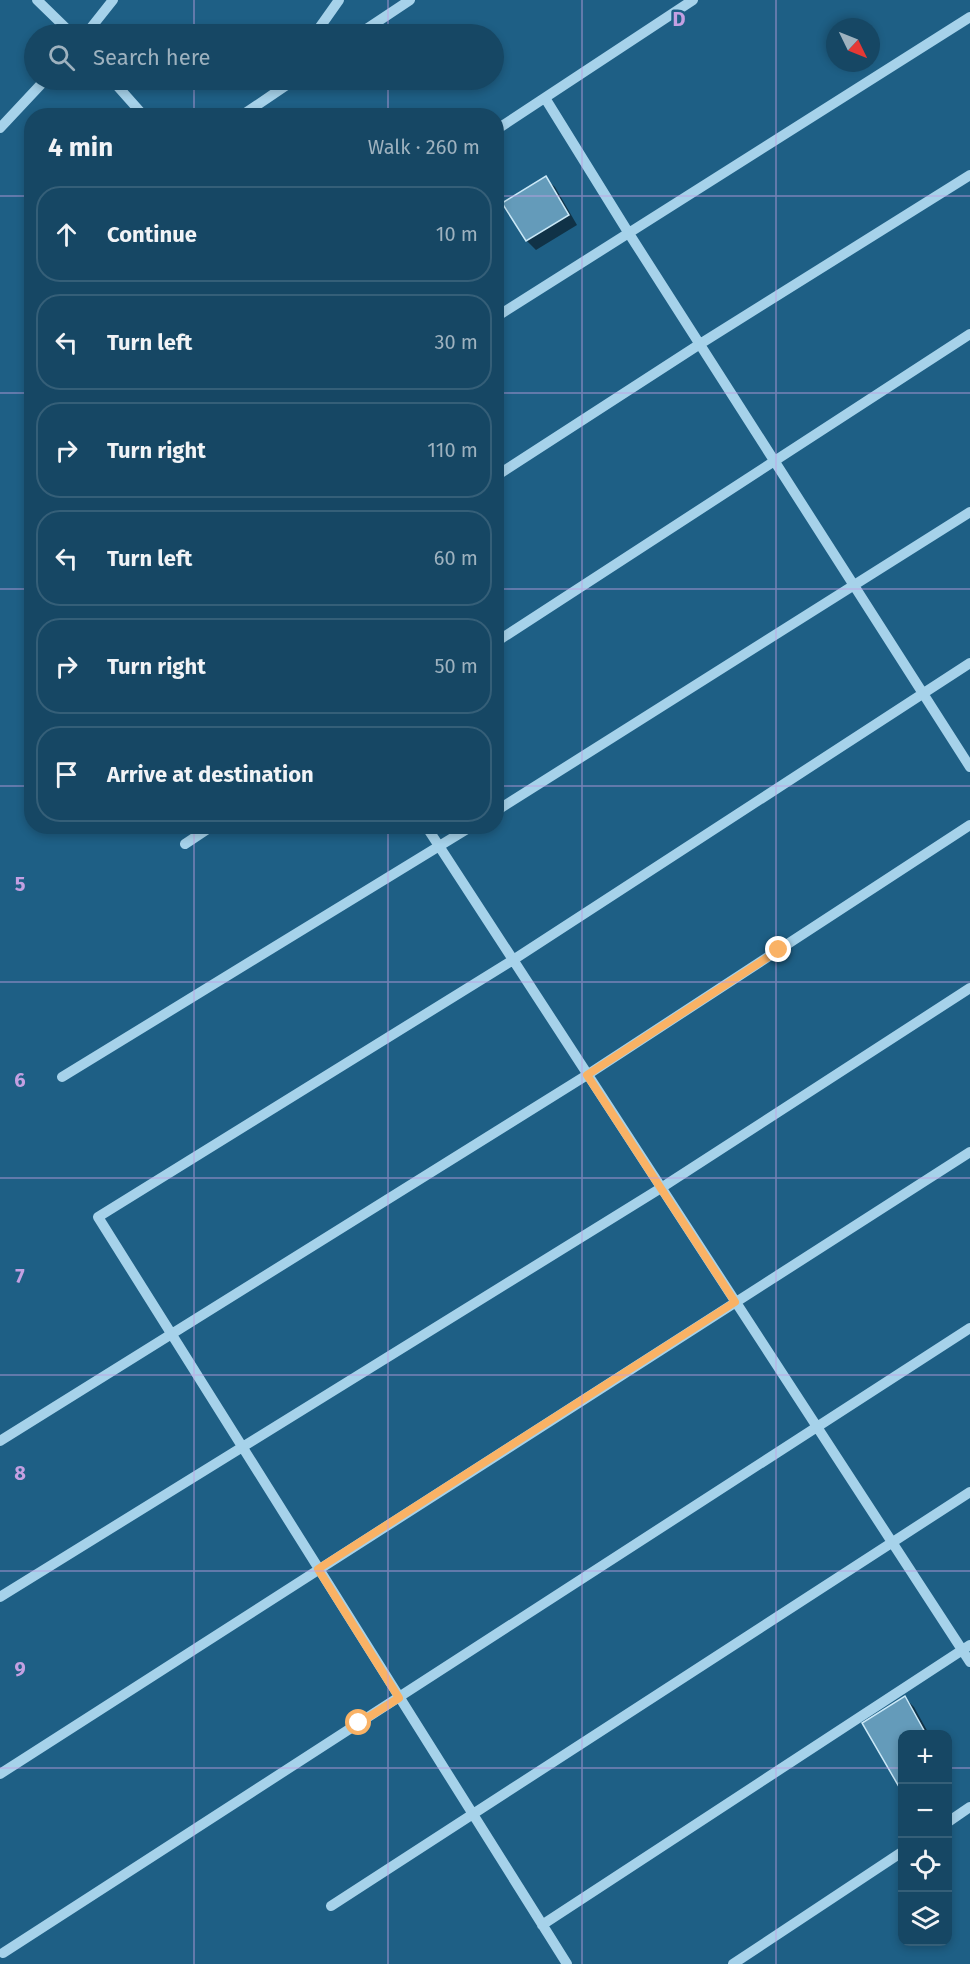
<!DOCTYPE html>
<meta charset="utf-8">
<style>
body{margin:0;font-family:"Fira Sans",sans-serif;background:#23516d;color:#f1f3f6}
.controls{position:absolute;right:18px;bottom:18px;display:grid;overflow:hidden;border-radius:12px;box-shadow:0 3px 9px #0003}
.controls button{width:54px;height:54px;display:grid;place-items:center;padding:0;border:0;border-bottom:2px solid #355f78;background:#164764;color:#f1f3f6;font:30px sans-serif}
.compass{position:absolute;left:826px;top:18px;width:54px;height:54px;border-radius:50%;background:#164764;box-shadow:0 3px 9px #0003;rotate:133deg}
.stop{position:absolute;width:18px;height:18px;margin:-14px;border:4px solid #f9b265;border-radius:50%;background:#fff}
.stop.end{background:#f9b265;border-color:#fff;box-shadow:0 2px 6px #0008}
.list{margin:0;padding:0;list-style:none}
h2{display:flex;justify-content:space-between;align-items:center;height:78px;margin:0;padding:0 24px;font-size:26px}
h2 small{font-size:20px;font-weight:400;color:#9eb2bf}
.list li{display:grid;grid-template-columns:39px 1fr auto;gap:18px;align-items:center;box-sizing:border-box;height:96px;margin:0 12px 12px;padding:0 12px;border:2px solid #355f78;border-radius:24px}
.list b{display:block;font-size:22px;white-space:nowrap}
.list em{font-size:20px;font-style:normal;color:#9eb2bf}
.icon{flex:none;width:33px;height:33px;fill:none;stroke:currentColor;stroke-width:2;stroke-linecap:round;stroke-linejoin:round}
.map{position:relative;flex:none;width:970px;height:1964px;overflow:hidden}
.search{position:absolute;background:#164764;box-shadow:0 3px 9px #0003;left:24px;top:24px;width:480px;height:66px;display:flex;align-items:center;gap:15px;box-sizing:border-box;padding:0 21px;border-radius:33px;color:#9eb2bf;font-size:22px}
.panel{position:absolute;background:#164764;box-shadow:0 3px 9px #0003;left:24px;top:108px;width:480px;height:726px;border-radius:24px}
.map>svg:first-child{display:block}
.shadow{fill:#0007}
.building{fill:#649bba;stroke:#cae8f7;stroke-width:1.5}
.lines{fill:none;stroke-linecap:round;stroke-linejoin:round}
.minor{stroke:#a6d2ea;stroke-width:10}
.route{stroke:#f9b265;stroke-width:8}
.grid{fill:none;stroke:#c4a0e2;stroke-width:1.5;stroke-opacity:0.55}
.grid-label{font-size:20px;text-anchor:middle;font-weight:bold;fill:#c4a0e2;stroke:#1e5f85;stroke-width:5;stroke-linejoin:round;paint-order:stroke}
</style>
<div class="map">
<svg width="970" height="1964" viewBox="0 0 970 1964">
<rect width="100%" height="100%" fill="#1e5f85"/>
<path class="shadow" d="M545 178 555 187 577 225 536 250 527 241 504 204Z
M905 1698 914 1707 929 1734H902V1789L864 1723Z
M948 1770 952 1778 948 1780Z"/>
<path class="building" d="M546 176 569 215 526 241 502 203Z
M905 1696 926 1734H902V1792L862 1723Z"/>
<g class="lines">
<path class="minor" d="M37 0 72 34
M86 34 113 0
M315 34 339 0
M359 34 410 0
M112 80 144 116
M545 98 628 232 970 767
M241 116 294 80
M0 128 45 80
M496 130 693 0
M496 317 970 17
M496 476 700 344 970 175
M496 642 970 334
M496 811 970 512
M426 826 970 1662
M185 844 212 826
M62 1077 472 826
M0 1441 587 1075 970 825
M0 1597 661 1188 970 988
M0 1774 970 1152
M948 1822 970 1807
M331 1906 970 1492
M542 1925 970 1645
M3 1953 970 1328
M567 1964 98 1217 513 960 970 663
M733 1964 902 1852"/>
</g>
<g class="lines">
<path class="route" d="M359 1723 399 1698 318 1569 735 1302 587 1075 779 950"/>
</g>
<path class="grid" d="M194 0V34M388 0V34M582 0V1964M776 0V1964M194 80V116M388 80V116M0 196H32M496 196H970M0 393H32M496 393H970M0 589H32M496 589H970M0 786H32M496 786H970M194 826V1964M388 826V1964M0 982H970M0 1178H970M0 1375H970M0 1571H970M0 1768H902M948 1768H970"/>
<g class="grid-label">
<text x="679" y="26">D</text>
<text x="20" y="891">5</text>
<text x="20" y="1087">6</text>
<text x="20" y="1283">7</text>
<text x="20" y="1480">8</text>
<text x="20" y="1676">9</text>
</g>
</svg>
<div class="controls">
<button>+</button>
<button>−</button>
<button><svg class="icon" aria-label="locate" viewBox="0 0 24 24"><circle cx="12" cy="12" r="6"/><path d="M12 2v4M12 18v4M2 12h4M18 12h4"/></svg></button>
<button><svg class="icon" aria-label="layers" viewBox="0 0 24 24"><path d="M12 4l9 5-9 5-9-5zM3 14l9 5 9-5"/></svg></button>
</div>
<svg class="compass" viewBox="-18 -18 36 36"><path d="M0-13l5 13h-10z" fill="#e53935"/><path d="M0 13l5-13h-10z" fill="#9eb2bf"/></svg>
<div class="stop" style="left:359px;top:1723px"></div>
<div class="stop end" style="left:779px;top:950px"></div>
<div class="search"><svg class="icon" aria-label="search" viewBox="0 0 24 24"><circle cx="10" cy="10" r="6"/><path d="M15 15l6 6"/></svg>Search here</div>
<section class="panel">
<h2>4 min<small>Walk · 260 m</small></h2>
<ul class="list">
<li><svg class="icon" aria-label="ahead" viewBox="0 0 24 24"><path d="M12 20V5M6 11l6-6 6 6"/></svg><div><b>Continue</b></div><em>10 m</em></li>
<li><svg class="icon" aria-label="left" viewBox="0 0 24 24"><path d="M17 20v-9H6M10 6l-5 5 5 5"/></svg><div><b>Turn left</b></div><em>30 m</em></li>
<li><svg class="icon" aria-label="right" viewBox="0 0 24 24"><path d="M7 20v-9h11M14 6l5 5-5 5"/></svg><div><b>Turn right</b></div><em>110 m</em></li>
<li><svg class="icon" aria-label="left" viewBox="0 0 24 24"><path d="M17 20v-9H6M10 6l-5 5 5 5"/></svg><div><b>Turn left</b></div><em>60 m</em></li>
<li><svg class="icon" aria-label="right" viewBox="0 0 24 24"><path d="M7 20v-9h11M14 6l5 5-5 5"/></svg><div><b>Turn right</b></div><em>50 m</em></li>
<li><svg class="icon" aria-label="arrive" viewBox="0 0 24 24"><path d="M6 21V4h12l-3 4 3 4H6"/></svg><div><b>Arrive at destination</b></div></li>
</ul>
</section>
</div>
